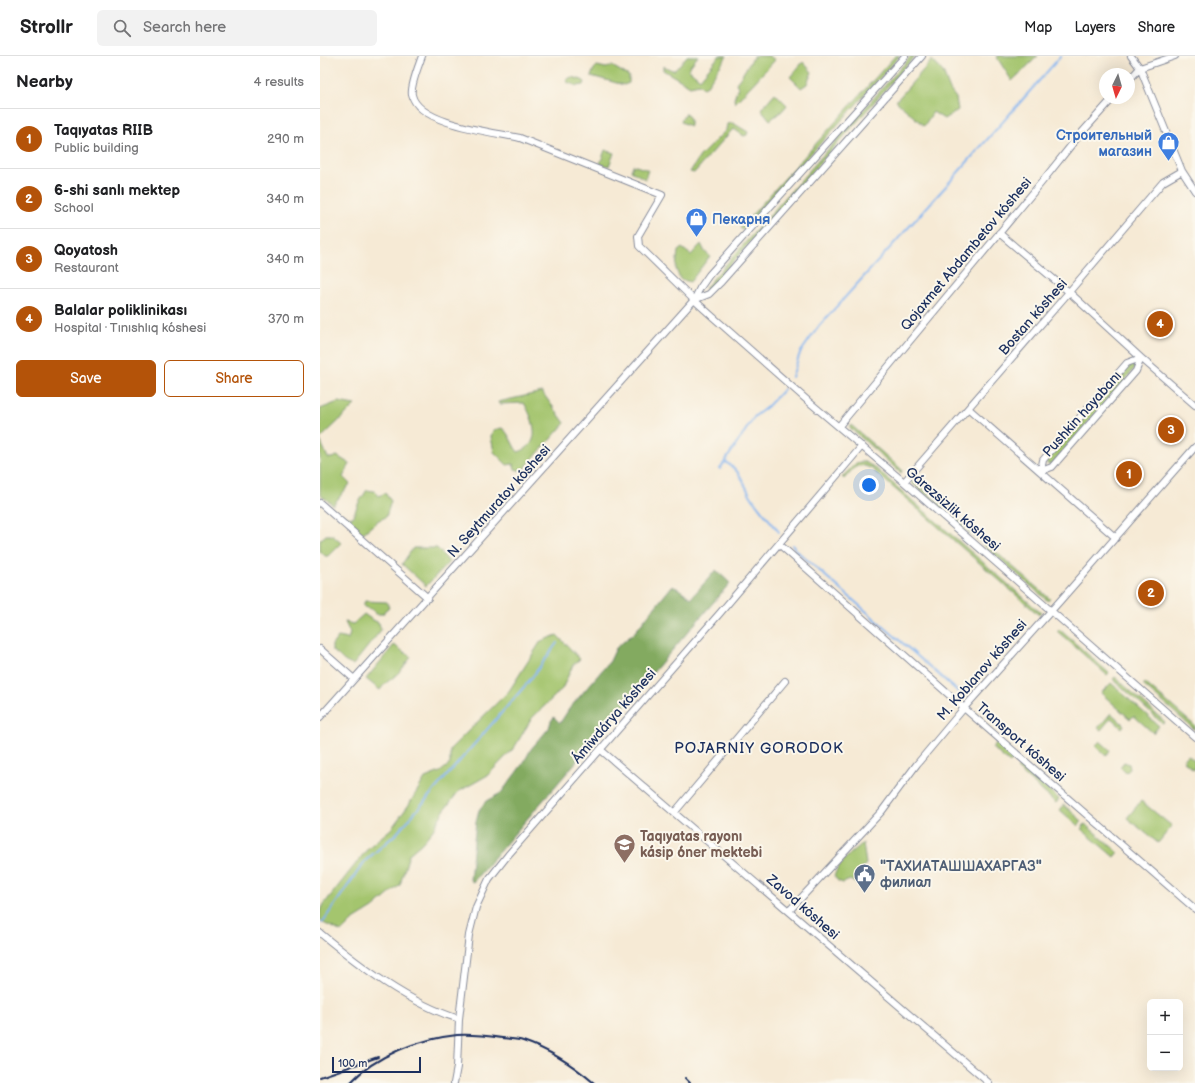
<!DOCTYPE html>
<meta charset="utf-8">
<style>
body{margin:0;font-family:"Balsamiq Sans",sans-serif;background:#f2f2f2;color:#202124}
.controls{position:absolute;right:12px;bottom:12px;display:grid;overflow:hidden;border-radius:6px;box-shadow:0 4px 16px #0002}
.controls button{width:36px;height:36px;display:grid;place-items:center;padding:0;border:0;border-bottom:1px solid #e0e0e0;background:#fff;color:#202124;font:20px sans-serif}
.compass{position:absolute;left:779px;top:12px;width:36px;height:36px;border-radius:50%;background:#fff;box-shadow:0 4px 16px #0002;rotate:185deg}
.scale{position:absolute;left:12px;bottom:10px;width:89px;box-sizing:border-box;padding-left:4px;border:2px solid #1b2f5e;border-top:0;font-size:11px;line-height:14px;white-space:nowrap;color:#1b2f5e;-webkit-text-stroke:3px #fbf7ec;paint-order:stroke}
.you{position:absolute;left:549px;top:429px;width:14px;height:14px;margin:-10px;border:3px solid #fff;border-radius:50%;background:#1a73e8;box-shadow:0 0 0 6px #1a73e833}
.badge{display:grid;place-items:center;width:26px;height:26px;border-radius:50%;background:#b45309;color:#fff;font-size:13px;font-weight:700}
.pin{position:absolute;translate:-50% -50%;border:2px solid #fff;box-shadow:0 1px 4px #0006}
.list{margin:0;padding:0;list-style:none}
h2{display:flex;justify-content:space-between;align-items:center;height:52px;margin:0;padding:0 16px;font-size:17px}
h2 small{font-size:13px;font-weight:400;color:#757577}
.list li{display:grid;grid-template-columns:26px 1fr auto;gap:12px;align-items:center;box-sizing:border-box;height:60px;padding:0 16px;border-top:1px solid #e0e0e0}
.list b{display:block;font-size:15px;white-space:nowrap}
.list p{margin:0;font-size:13px;white-space:nowrap;color:#757577}
.list em{font-size:13px;font-style:normal;color:#757577}
.actions{display:flex;gap:8px;padding:12px 16px}
.actions a{flex:1;padding:9px 0;border:1px solid #b45309;border-radius:6px;text-align:center;font-size:14px;color:#b45309}
.actions .main{background:#b45309;color:#fff}
.icon{flex:none;width:22px;height:22px;fill:none;stroke:currentColor;stroke-width:2;stroke-linecap:round;stroke-linejoin:round}
.map{position:relative;flex:none;width:875px;height:1027px;overflow:hidden}
header{display:flex;align-items:center;gap:24px;box-sizing:border-box;height:56px;padding:0 20px;background:#fff;border-bottom:1px solid #e0e0e0}
header strong{font-size:19px}
nav{display:flex;gap:22px;margin-inline-start:auto;font-size:14px}
.search{width:280px;height:36px;background:#f2f2f2;display:flex;align-items:center;gap:10px;box-sizing:border-box;padding:0 14px;border-radius:6px;color:#757577;font-size:15px}
main{display:flex}
aside{flex:1;background:#fff}
.map>svg:first-child{display:block}
.green{fill:#a4c56e;stroke:#607a66}
.forest{fill:#83aa61;stroke:#4f6c60}
.lines{fill:none;stroke-linecap:round;stroke-linejoin:round}
.stream{stroke:#83b4ef;stroke-width:2}
.minor-casing{stroke:#888c9a;stroke-width:8}
.minor{stroke:#fff;stroke-width:6}
.rail{stroke:#1b2f5e;stroke-width:2}
.labels{text-anchor:middle;dominant-baseline:central;stroke-width:4;stroke-linejoin:round;paint-order:stroke}
.shop-label{font-size:14px;font-weight:bold;fill:#366cbe;stroke:#fbf7ec;text-anchor:end}
.street-label{font-size:14px;fill:#1b2f5e;stroke:#fbf7ec}
.education-label{font-size:14px;font-weight:bold;fill:#785e54;stroke:#fbf7ec;text-anchor:start}
.service-label{font-size:14px;font-weight:bold;fill:#4e5e75;stroke:#fbf7ec;text-anchor:start}
.neighbourhood-label{font-size:15px;letter-spacing:1px;fill:#1b2f5e;stroke:#fbf7ec}
</style>
<header>
<strong>Strollr</strong>
<div class="search"><svg class="icon" aria-label="search" viewBox="0 0 24 24"><circle cx="10" cy="10" r="6"/><path d="M15 15l6 6"/></svg>Search here</div>
<nav><a>Map</a><a>Layers</a><a>Share</a></nav>
</header>
<main>
<aside>
<h2>Nearby<small>4 results</small></h2>
<ul class="list">
<li><span class="badge">1</span><div><b>Taqıyatas RIIB</b><p>Public building</p></div><em>290 m</em></li>
<li><span class="badge">2</span><div><b>6-shi sanlı mektep</b><p>School</p></div><em>340 m</em></li>
<li><span class="badge">3</span><div><b>Qoyatosh</b><p>Restaurant</p></div><em>340 m</em></li>
<li><span class="badge">4</span><div><b>Balalar poliklinikası</b><p>Hospital · Tınıshlıq kóshesi</p></div><em>370 m</em></li>
</ul>
<div class="actions"><a class="main">Save</a><a>Share</a></div>
</aside>
<div class="map">
<svg width="875" height="1027" viewBox="0 0 875 1027">
<rect width="100%" height="100%" fill="#fbf7ec"/>
<filter id="ink" filterUnits="userSpaceOnUse"><feTurbulence type="fractalNoise" baseFrequency=".025" numOctaves="2"/><feDisplacementMap in="SourceGraphic" scale="8" xChannelSelector="R" yChannelSelector="G"/><feConvolveMatrix kernelMatrix="1 2 1 2 8 2 1 2 1" color-interpolation-filters="sRGB"/></filter>
<filter id="wash" filterUnits="userSpaceOnUse"><feTurbulence type="fractalNoise" baseFrequency=".012" numOctaves="4" result="noise"/><feDisplacementMap in="SourceGraphic" scale="16" xChannelSelector="R" yChannelSelector="G"/><feGaussianBlur stdDeviation="0.9" result="paint"/><feColorMatrix in="noise" values="0 0 0 0 0 0 0 0 0 0 0 0 0 0 0 0 0 1.4 0 .05"/><feComposite in="paint" operator="in"/></filter>
<g filter="url(#wash)">
<rect width="100%" height="100%" fill="#f6ead5"/>
<path class="green" d="M367 0H378L368 13 380 23 399 0H407L386 31 383 32 379 28 370 30 343 14V10L352 14H355Z
M434 0H449L455 4 415 47 414 43 418 31 416 27 420 22Z
M575 0H580L422 174 420 172Z
M591 0H595L388 234 385 232Z
M676 0H718L692 25Z
M612 4 623 16 630 34 636 42 638 54 624 63 613 56 604 70 576 45Z
M483 6 492 16 487 28 481 32 470 21Z
M277 10 286 12 292 10 309 20V27L304 29 271 20 274 13Z
M252 21 262 24 265 26 264 29 257 30 247 26V23Z
M455 37 467 49 462 55 450 64 441 53Z
M366 57 370 63V70L361 66 362 62Z
M413 67 428 76 427 79 424 80 414 73 412 74 374 117 370 116 380 100 406 74 407 68Z
M285 94 294 97 289 110 280 108Z
M313 109 328 114 325 123 311 115Z
M381 188 385 196 390 200 370 226 360 223 356 213 358 195 362 192 371 199Z
M811 308 814 309 815 312 732 408H727V404Z
M222 336 245 367 202 415 195 413 193 408 187 409 174 396 171 381 173 374 182 372C190 378 191 387 198 396 223 389 214 364 204 347L179 348 178 346Z
M18 346 35 349 0 383V353Z
M531 369 582 414 581 417 529 371Z
M0 384 8 402H12L17 400 30 408 23 421 30 428 13 449 0 438Z
M540 406H545L554 411 721 557 719 559 552 413C537 405 534 412 524 423L522 421 536 407Z
M593 424 730 543 728 545 591 426Z
M47 434 54 435 59 440 65 437 71 445 66 461 59 464 42 478 24 462V459L32 462 39 446Z
M6 479H12L21 487 8 500H5L0 495V484Z
M93 492H117L129 506 106 530 82 508Z
M45 545 67 546 69 552 65 554 63 558H56L53 554 43 550Z
M44 558 51 563 59 567 61 574 33 609C20 605 22 600 12 595V589L18 581 28 583 30 577 25 566 33 568Z
M739 573 789 617 787 619 737 575Z
M237 579 260 603 253 609 242 633 212 662 194 692 168 719 138 736 123 756 113 774 102 787 89 798 80 829 53 852 32 865 21 876C15 872 6 869 0 865V856L4 848 49 791 71 773 88 750 105 722 120 716 130 708V693L189 635 221 585Z
M74 589 91 601C86 608 82 614 76 619 69 626 67 624 60 634L46 623Z
M795 621 845 666 843 668 793 623Z
M791 627 839 670 833 677 814 660 810 663 781 637Z
M825 627 875 670V674L823 629Z
M791 657 804 669 802 672 791 662 781 674 778 672Z
M780 685 790 694 786 700 775 690Z
M676 687 694 703 690 707 672 692Z
M868 699 875 705 874 714 863 705Z
M804 706 809 708 810 713 806 717 800 711Z
M701 709 739 743 736 747 697 713Z
M821 745 852 770 838 787 807 762Z
M744 749 762 765 758 770 740 754Z
M765 768 798 796 794 801 761 773Z
M543 787 546 808 541 814 545 819 537 828 530 824 523 827 518 825 514 820C519 806 531 797 543 787Z"/>
<path class="forest" d="M396 514 410 527 153 826 150 824 156 765 159 754 166 745 181 737 204 706 211 693 229 672 231 665 234 661 240 667 249 653 290 605 296 592 314 577 352 530 359 533 371 542Z"/>
<g class="lines">
<path class="stream" d="M472 321 480 297 499 270 627 129 741 0
M405 406C421 414 422 426 431 440 439 453 450 464 459 476
M400 413 435 360 447 351 464 333
M472 489 478 496 641 638
M2 867 45 805 77 777 210 624 237 587"/>
</g>
</g>
<g filter="url(#ink)">
<g class="lines">
<defs>
<path id="minor" d="M102 0C99 9 90 30 92 39 99 69 174 76 200 82L342 139 318 180 319 190 374 244 393 261 488 345 584 426 875 681
M811 0 820 12 862 115 875 135
M809 24 820 12 855 0
M679 177 749 236 821 302 875 349
M374 244 389 238 400 227 602 0
M821 302 816 315 732 411 721 415 723 404 807 307Z
M649 353 796 482
M519 370 721 127 757 82 793 42
M584 426 749 236 843 126 862 115
M0 447 108 542
M459 488 644 652 875 853
M0 593 34 623
M0 661 374 244 380 232 389 219 585 0
M281 694 669 1027
M354 757 465 625
M469 855 562 755 597 708 644 652 739 546 875 391
M0 877C40 910 88 947 139 963
M134 1027 137 1011 139 963 149 879 156 851 169 823 188 799 400 557 542 390"/>
</defs>
<use href="#minor" class="minor-casing"/>
<use href="#minor" class="minor"/>
<path class="rail" d="M0 1021 58 1001
M365 1022 370 1027
M30 1027C56 999 99 983 137 979 151 978 168 980 182 982 189 983 197 983 203 985 230 994 253 1009 274 1027"/>
</g>
</g>
<defs>
<symbol id="shop-pin" viewBox="-11 -11 22 30"><path d="M0 17L-7.5 6A9.5 9.5 0 1 1 7.5 6Z" fill="#3f7fe0" stroke="#fbf7ec"/><path d="M-5-2.5h2.3a2.7 3.5 0 0 1 5.4 0H5L5.5 6h-11ZM-1.5-2.5h3a1.5 2.3 0 0 0-3 0Z" fill="#fff"/></symbol>
<symbol id="school-pin" viewBox="-11 -11 22 30"><path d="M0 17L-7.5 6A9.5 9.5 0 1 1 7.5 6Z" fill="#8d6e63" stroke="#fbf7ec"/><path d="M0-5L7-2L0 1L-7-2ZM-4 1L0 2.5L4 1V4Q0 6-4 4Z" fill="#fff"/></symbol>
<symbol id="civic-pin" viewBox="-11 -11 22 30"><path d="M0 17L-7.5 6A9.5 9.5 0 1 1 7.5 6Z" fill="#5c6f8a" stroke="#fbf7ec"/><path d="M-.6-6.5H3V-4.5H.6V-3L4-1V1h2V6H-6V1h2V-1L-.6-3ZM-1.2 2.5V6h2.4V2.5Z" fill="#fff"/></symbol>
</defs>
<g fill-rule="evenodd">
<use href="#shop-pin" x="836" y="74" width="25" height="34"/>
<use href="#shop-pin" x="364" y="150" width="25" height="34"/>
<use href="#school-pin" x="292" y="776" width="25" height="34"/>
<use href="#civic-pin" x="532" y="806" width="25" height="34"/>
</g>
<g class="labels">
<g class="shop-label">
<text x="832" y="79">Строительный<tspan x="832" dy="16">магазин</tspan></text>
<text x="392" y="163" text-anchor="start">Пекарня</text>
</g>
<g class="street-label">
<text transform="translate(646 198) rotate(-50)">Qojaxmet Abdambetov kóshesi</text>
<text transform="translate(713 261) rotate(-49)">Bostan kóshesi</text>
<text transform="translate(762 358) rotate(-48)">Pushkin hayabanı</text>
<text transform="translate(179 445) rotate(-48)">N. Seytmuratov kóshesi</text>
<text transform="translate(633 453) rotate(41)">Gárezsizlik kóshesi</text>
<text transform="translate(662 614) rotate(-49)">M. Koblanov kóshesi</text>
<text transform="translate(294 660) rotate(-49)">Ámiwdárya kóshesi</text>
<text transform="translate(701 686) rotate(41)">Transport kóshesi</text>
<text transform="translate(483 851) rotate(41)">Zavod kóshesi</text>
</g>
<g class="education-label">
<text x="320" y="780">Taqıyatas rayonı<tspan x="320" dy="16">kásip óner mektebi</tspan></text>
</g>
<g class="service-label">
<text x="560" y="810">"ТАХИАТАШШАХАРГАЗ"<tspan x="560" dy="16">филиал</tspan></text>
</g>
<g class="neighbourhood-label">
<text x="439" y="692">POJARNIY GORODOK</text>
</g>
</g>
</svg>
<div class="controls">
<button>+</button>
<button>−</button>
</div>
<svg class="compass" viewBox="-18 -18 36 36"><path d="M0-13l5 13h-10z" fill="#e53935"/><path d="M0 13l5-13h-10z" fill="#757577"/></svg>
<div class="scale">100 m</div>
<div class="you"></div>
<div class="pin badge" style="left:809px;top:418px">1</div>
<div class="pin badge" style="left:831px;top:537px">2</div>
<div class="pin badge" style="left:851px;top:374px">3</div>
<div class="pin badge" style="left:840px;top:268px">4</div>
</div>
</main>
